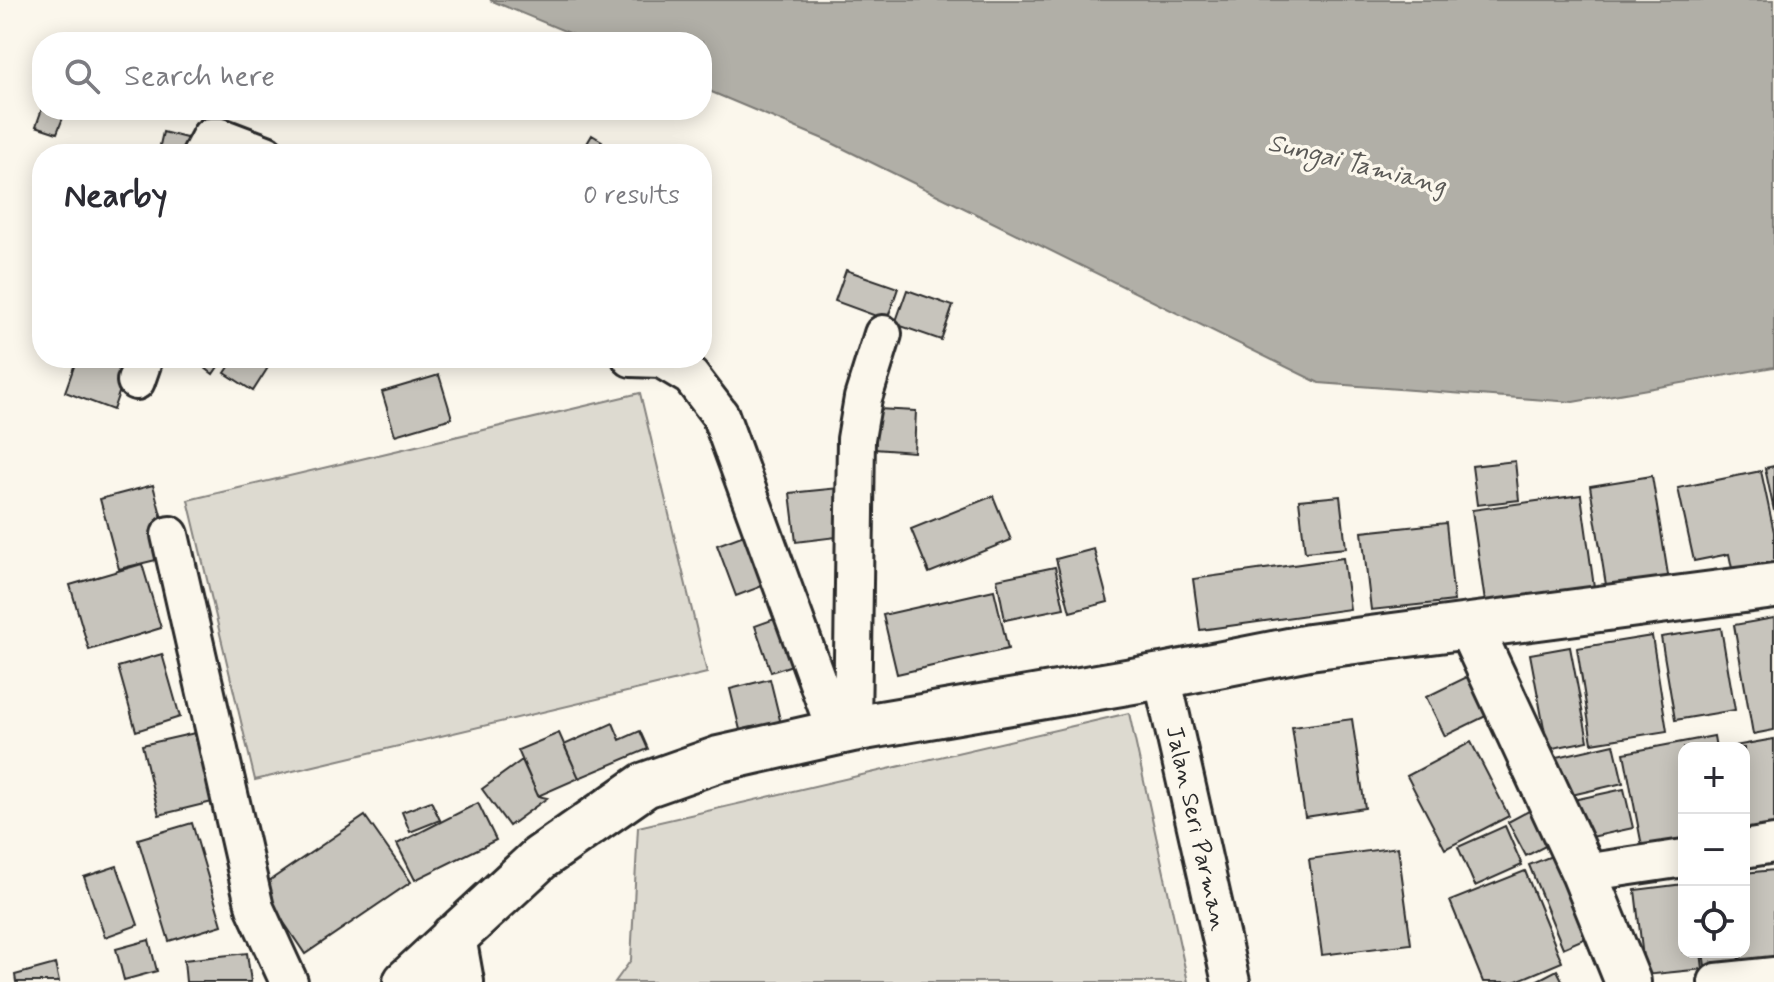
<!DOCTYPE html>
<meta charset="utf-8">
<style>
body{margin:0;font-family:Mynerve,sans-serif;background:#f2f2f3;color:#2b2b33}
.controls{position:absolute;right:24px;bottom:24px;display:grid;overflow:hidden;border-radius:16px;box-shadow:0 4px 20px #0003}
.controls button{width:72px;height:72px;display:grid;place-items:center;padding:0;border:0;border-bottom:2px solid #e1e1e2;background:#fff;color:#2b2b33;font:40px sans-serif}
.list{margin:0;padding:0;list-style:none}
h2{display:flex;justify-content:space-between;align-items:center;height:104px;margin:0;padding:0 32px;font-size:34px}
h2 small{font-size:26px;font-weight:400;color:#7c7c81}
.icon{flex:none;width:44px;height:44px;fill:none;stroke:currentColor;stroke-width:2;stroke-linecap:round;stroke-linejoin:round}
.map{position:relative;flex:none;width:1774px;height:982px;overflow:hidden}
.search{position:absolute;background:#fff;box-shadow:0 4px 20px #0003;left:32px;top:32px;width:680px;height:88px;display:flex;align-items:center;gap:20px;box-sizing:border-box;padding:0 28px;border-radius:32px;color:#7c7c81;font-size:30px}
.panel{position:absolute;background:#fff;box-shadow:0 4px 20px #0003;left:32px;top:144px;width:680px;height:224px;border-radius:32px}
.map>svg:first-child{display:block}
.green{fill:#dddad0;stroke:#84827e;stroke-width:2}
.water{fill:#b1afa7;stroke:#7b7a75;stroke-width:2}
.building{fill:#c7c4bc;stroke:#2b2b2b;stroke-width:2}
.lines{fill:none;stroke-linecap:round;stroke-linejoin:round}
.street-casing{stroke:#2b2b2b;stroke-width:42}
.secondary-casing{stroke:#2b2b2b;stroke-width:50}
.highway-casing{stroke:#2b2b2b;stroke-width:50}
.street{stroke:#fbf7ec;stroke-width:36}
.secondary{stroke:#fbf7ec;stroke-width:44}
.highway{stroke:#fbf7ec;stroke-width:44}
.labels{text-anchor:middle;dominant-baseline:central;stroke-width:7;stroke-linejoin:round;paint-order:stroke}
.street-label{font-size:24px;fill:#2b2b2b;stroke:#fbf7ec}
.water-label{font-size:26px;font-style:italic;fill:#5a5956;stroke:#fbf7ec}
</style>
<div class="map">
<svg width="1774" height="982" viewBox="0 0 1774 982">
<rect width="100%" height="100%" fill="#fbf7ec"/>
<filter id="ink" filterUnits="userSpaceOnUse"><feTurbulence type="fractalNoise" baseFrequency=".0125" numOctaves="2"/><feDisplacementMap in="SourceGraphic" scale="16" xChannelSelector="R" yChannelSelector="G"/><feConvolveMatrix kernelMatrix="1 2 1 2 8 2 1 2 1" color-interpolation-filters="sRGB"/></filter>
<g filter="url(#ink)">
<path class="green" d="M640 393 707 673 255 780 188 500Z
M1129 713 1188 982H615L631 960 638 827Z"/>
<path class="water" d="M490 0H1774V367L1573 402 1319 383 828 141 702 88V42H591Z"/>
<path class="building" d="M42 109 66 110 57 133 36 126Z
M163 132 194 140 191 154H158Z
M592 135 602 141 594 154H586L582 152Z
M846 270 898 288 887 320 835 301Z
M907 290 953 306 941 340 895 324Z
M77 358H131L113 410 65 392Z
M192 358H224L213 374Z
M235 358H274L253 391 225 373Z
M439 375 452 418 395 435 382 392Z
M877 409 916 411 914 452 874 449Z
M1515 461 1519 500 1477 505 1472 466Z
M1774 466V511L1765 468Z
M1761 471 1774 532V575L1735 583 1729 554 1694 561 1678 488Z
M1652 476 1669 581 1607 591 1590 486Z
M153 485 172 556 119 569 100 499Z
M839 488 845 536 796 542 790 493Z
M1581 495 1595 594 1486 609 1472 510Z
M993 496 1011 540 929 573 911 529Z
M1340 496 1346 548 1305 552 1299 500Z
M1446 523 1454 601 1371 610 1362 532Z
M755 531 773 582 736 596 717 545Z
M1094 549 1108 602 1070 612 1056 559Z
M1343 558 1350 609 1200 630 1193 579Z
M142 564 161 628 89 650 70 585Z
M1055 567 1064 608 1005 620 997 579Z
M994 590 1008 649 897 674 883 615Z
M780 617 795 664 771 672 755 626Z
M1774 618V730L1753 734 1734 625Z
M1721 628 1735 710 1675 720 1661 637Z
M1652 636 1667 731 1592 743 1577 648Z
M1570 647 1588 741 1548 749 1530 654Z
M162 654 180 717 136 731 118 667Z
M1473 674 1492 713 1445 736 1426 697Z
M770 679 781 724 741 734 730 689Z
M1352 719 1365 808 1305 817 1292 727Z
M613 723 620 740 640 731 648 749 579 778 564 745Z
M195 733 212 802 159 815 142 745Z
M559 733 579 778 538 796 518 750Z
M1714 736 1716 748H1684V838L1642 846 1624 753Z
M1774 739V826L1745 832 1744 748 1729 747Z
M1471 742 1509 816 1445 849 1407 776Z
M1614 744 1623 783 1563 797 1553 758Z
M522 760 538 796 547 798 509 826 482 789Z
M1624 789 1633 828 1573 841 1564 802Z
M431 801 440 820 410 832 402 812Z
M478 803 496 840 415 880 397 844Z
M1540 805 1559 839 1526 856 1508 822Z
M365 816 411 882 305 954 260 887Z
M192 823 222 925 169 941 138 839Z
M1505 826 1522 865 1475 886 1458 847Z
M1398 847 1411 944 1322 955 1309 859Z
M1559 853 1593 935 1563 948 1529 865Z
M117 866 138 925 105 937 84 877Z
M1774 870V965L1742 969 1740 952H1744V873Z
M1525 871 1562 962 1514 982H1483L1450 901Z
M1684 884V952H1701L1703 969 1645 975 1635 890Z
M149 940 157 971 124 980 116 949Z
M1703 952H1738L1740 969 1706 973Z
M247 953 251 982H186L184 960Z
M55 964 59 982H16L15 975Z
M1557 970 1563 982H1534Z"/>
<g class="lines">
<defs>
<g id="street">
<path d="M201 154 210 137H221L266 154"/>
<path d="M631 358 661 359 691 377 720 415 836 732"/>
<path d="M136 381 144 358"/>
<path d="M170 535 255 908 289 982"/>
<path id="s1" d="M1162 676 1231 982"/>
<path d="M852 729 856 439 863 398 883 334"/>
<path d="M1744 849 1774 844"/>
<path d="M1584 873 1684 858"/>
<path d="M1717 982 1774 976"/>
</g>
<path id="secondary" d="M1470 627 1584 873 1628 982"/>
<path id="highway" d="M453 937 461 982
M406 982 540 858 645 785 719 759 852 729 1162 676 1309 647 1774 586"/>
</defs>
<use href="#street" class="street-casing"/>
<use href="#secondary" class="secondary-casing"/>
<use href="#highway" class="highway-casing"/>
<use href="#street" class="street"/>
<use href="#secondary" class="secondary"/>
<use href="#highway" class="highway"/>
</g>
</g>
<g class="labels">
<g class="street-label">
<text stroke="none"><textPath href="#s1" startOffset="156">Jalan Seri Parman</textPath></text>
</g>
<g class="water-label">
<text transform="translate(1357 165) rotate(14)">Sungai Tamiang</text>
</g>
</g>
</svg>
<div class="controls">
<button>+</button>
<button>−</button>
<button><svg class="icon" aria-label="locate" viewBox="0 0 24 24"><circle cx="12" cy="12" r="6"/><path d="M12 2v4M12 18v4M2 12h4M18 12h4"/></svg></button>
</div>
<div class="search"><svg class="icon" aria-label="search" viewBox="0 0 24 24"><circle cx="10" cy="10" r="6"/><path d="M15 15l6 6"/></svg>Search here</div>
<section class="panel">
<h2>Nearby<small>0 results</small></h2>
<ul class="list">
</ul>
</section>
</div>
